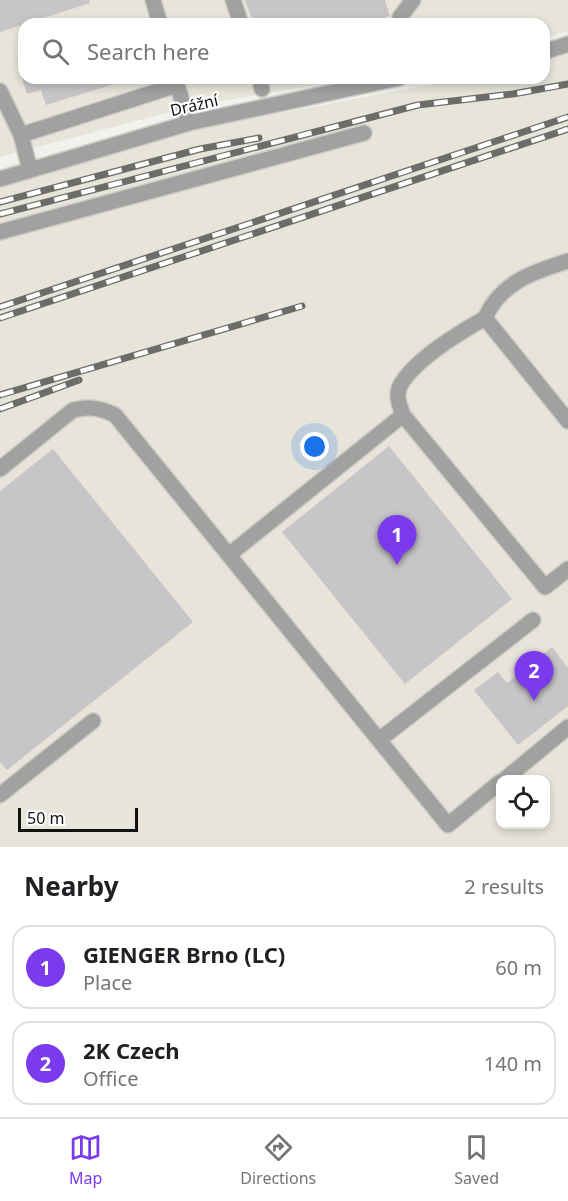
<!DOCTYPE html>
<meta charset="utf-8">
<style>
body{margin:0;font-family:"Noto Sans",sans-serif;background:#f6f6f6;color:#202124}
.controls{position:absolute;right:18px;bottom:18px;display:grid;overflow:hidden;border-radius:12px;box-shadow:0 3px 9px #0003}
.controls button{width:54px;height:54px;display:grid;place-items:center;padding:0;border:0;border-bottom:2px solid #e0e0e0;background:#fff;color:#202124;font:30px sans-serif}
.scale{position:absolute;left:18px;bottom:15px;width:120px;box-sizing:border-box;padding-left:6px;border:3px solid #121210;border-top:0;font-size:16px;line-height:21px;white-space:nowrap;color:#121210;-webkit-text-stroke:4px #fff;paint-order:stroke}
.you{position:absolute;left:315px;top:447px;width:21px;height:21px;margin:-15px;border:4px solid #fff;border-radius:50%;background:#1a73e8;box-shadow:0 0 0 9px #1a73e833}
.badge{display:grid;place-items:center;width:39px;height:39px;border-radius:50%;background:#7c3aed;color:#fff;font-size:20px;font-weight:700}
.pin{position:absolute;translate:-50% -50px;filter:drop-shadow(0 2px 3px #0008)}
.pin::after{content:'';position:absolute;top:32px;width:21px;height:18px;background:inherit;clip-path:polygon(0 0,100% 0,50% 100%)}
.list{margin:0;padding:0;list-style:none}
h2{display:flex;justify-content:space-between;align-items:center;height:78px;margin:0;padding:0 24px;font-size:26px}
h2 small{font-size:20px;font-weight:400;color:#757577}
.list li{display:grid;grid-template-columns:39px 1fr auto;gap:18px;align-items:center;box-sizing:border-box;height:84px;margin:0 12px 12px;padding:0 12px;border:2px solid #e0e0e0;border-radius:18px}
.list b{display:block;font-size:22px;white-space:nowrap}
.list p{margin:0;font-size:20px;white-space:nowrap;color:#757577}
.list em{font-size:20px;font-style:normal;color:#757577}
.icon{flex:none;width:33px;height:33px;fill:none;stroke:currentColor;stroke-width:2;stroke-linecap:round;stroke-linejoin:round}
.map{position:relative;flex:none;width:568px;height:847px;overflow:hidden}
.search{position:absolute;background:#fff;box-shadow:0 3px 9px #0003;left:18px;right:18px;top:18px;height:66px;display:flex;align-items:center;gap:15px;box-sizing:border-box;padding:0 21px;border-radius:18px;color:#757577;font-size:22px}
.sheet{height:270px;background:#fff}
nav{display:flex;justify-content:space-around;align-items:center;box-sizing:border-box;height:84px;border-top:2px solid #e0e0e0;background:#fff;font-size:16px;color:#757577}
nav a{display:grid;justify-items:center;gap:3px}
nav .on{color:#7c3aed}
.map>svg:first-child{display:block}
.built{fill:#e7e4da;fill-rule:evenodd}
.building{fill:#c7c5c8}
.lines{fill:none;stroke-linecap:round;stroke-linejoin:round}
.minor-casing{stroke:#cdcdca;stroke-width:18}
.minor{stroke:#a3a1a0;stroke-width:15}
.rail-casing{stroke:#6c6c69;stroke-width:7}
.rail{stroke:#fff;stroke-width:4.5;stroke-dasharray:14;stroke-linecap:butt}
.labels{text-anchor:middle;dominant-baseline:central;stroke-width:4.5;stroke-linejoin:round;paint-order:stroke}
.street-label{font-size:16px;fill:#121210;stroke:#fff}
</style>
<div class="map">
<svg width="568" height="847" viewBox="0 0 568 847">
<rect width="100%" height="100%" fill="#f1f1ed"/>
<path class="built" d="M0 0H568V31L544 38V24H24V78H354L188 107 0 157Z
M568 50V847H0V187L193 130 464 78H544V57ZM500 780H546V824H500Z"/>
<path class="building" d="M0 0H89L90 3 0 32Z
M245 0H385L390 16 364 24H254Z
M24 61V78L131 79 46 105 41 90 27 94 17 63Z
M389 446 512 599 405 684 282 532Z
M53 449 193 622 7 770 0 762V491Z
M552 647 568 668V706L518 745 474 690 498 672 507 683Z"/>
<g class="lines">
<defs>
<path id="minor" d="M153 0 160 24
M233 0 241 24
M400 24V17L413 0
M544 52 568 44
M175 78 189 123
M259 78 262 89
M0 91 21 135 30 170
M21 135 177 85
M0 179 189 123 399 78
M0 232 364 133
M485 318C501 282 533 272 568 261
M568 421 485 318C459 333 417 358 401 384 395 394 399 404 403 415L545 587 568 569
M0 469 73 410C90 406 100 408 115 415L448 825 500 782
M230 554 403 415
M379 740 533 620
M504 780 568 727
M0 795 93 721"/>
</defs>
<use href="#minor" class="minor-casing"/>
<use href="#minor" class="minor"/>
<defs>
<path id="rail" d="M0 202 200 149 259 138
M0 214 418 105 513 94 568 84
M0 307 568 117
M0 318 568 129
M0 395 302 306
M0 409 79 380"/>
</defs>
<use href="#rail" class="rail-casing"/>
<use href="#rail" class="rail"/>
</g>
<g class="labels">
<g class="street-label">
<text transform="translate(194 105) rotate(-13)">Drážní</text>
</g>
</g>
</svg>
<div class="controls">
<button><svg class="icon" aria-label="locate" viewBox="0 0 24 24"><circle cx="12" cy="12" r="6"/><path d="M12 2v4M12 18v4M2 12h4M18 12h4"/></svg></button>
</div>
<div class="scale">50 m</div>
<div class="you"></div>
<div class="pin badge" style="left:397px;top:565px">1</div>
<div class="pin badge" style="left:534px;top:701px">2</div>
<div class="search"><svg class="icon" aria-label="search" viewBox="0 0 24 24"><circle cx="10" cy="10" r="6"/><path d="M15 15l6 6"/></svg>Search here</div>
</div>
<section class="sheet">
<h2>Nearby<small>2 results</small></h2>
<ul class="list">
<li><span class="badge">1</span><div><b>GIENGER Brno (LC)</b><p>Place</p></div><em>60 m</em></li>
<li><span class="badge">2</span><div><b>2K Czech</b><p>Office</p></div><em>140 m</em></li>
</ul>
</section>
<nav>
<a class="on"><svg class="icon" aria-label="map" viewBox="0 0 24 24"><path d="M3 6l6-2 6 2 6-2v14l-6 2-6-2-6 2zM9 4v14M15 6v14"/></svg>Map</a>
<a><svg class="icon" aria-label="directions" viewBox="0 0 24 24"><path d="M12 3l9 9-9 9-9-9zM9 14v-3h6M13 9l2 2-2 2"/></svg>Directions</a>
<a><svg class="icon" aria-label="saved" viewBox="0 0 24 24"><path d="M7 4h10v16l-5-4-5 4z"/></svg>Saved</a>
</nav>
